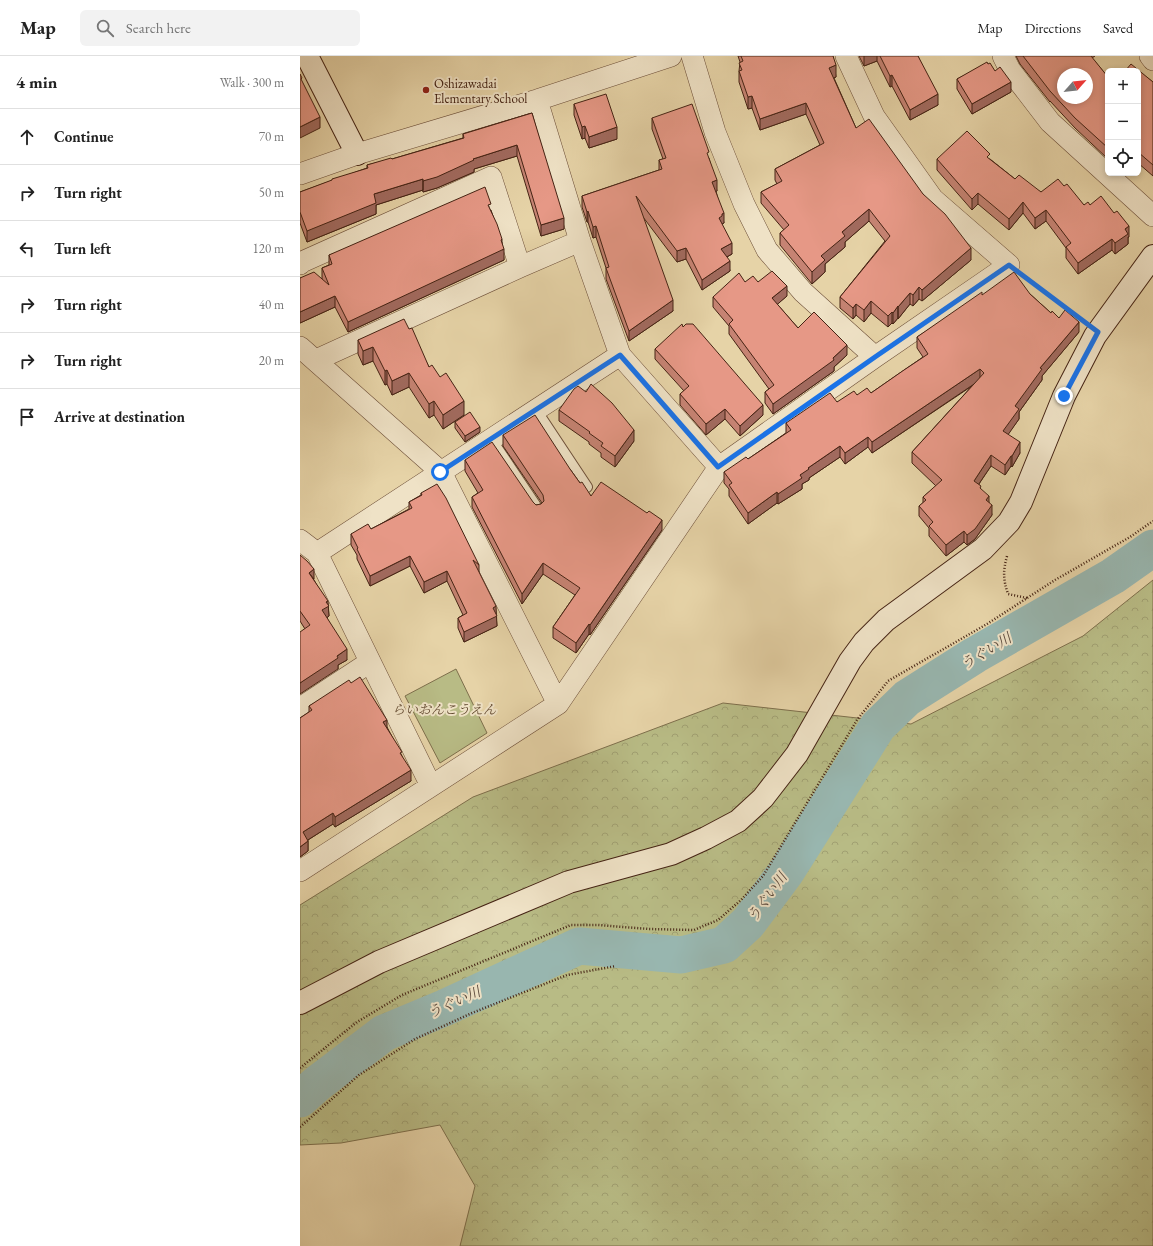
<!DOCTYPE html>
<meta charset="utf-8">
<style>
body{margin:0;font-family:"EB Garamond","Noto Serif JP",serif;background:#f2f2f2;color:#222}
.controls{position:absolute;right:12px;top:12px;display:grid;overflow:hidden;border-radius:6px;box-shadow:0 2px 6px #0003}
.controls button{width:36px;height:36px;display:grid;place-items:center;padding:0;border:0;border-bottom:1px solid #e0e0e0;background:#fff;color:#222;font:20px sans-serif}
.compass{position:absolute;left:757px;top:12px;width:36px;height:36px;border-radius:50%;background:#fff;box-shadow:0 2px 6px #0003;rotate:63deg}
.stop{position:absolute;width:12px;height:12px;margin:-9px;border:3px solid #1a73e8;border-radius:50%;background:#fff}
.stop.end{background:#1a73e8;border-color:#fff;box-shadow:0 1px 4px #0008}
.list{margin:0;padding:0;list-style:none}
h2{display:flex;justify-content:space-between;align-items:center;height:52px;margin:0;padding:0 16px;font-size:17px}
h2 small{font-size:13px;font-weight:400;color:#767676}
.list li{display:grid;grid-template-columns:26px 1fr auto;gap:12px;align-items:center;box-sizing:border-box;height:56px;padding:0 16px;border-top:1px solid #e0e0e0}
.list b{display:block;font-size:15px;white-space:nowrap}
.list em{font-size:13px;font-style:normal;color:#767676}
.icon{flex:none;width:22px;height:22px;fill:none;stroke:currentColor;stroke-width:2;stroke-linecap:round;stroke-linejoin:round}
.map{position:relative;flex:none;width:853px;height:1190px;overflow:hidden}
header{display:flex;align-items:center;gap:24px;box-sizing:border-box;height:56px;padding:0 20px;background:#fff;border-bottom:1px solid #e0e0e0}
header strong{font-size:19px}
nav{display:flex;gap:22px;margin-inline-start:auto;font-size:14px}
.search{width:280px;height:36px;background:#f2f2f2;display:flex;align-items:center;gap:10px;box-sizing:border-box;padding:0 14px;border-radius:6px;color:#767676;font-size:15px}
main{display:flex}
aside{flex:1;background:#fff}
.map>svg:first-child{display:block}
.forest{fill:url(#forest-crowns);stroke:#7e6f4c}
.park{fill:#b8bb85;stroke:#7e6f4c}
.lines{fill:none;stroke-linecap:round;stroke-linejoin:round}
.river{stroke:#98b6af;stroke-width:37}
.lane-casing{stroke:#6d4f39;stroke-width:12}
.street-casing{stroke:#6d4f39;stroke-width:22}
.secondary-casing{stroke:#452314;stroke-width:24}
.path{stroke:#452314;stroke-width:2.5;stroke-dasharray:1 2;stroke-linecap:butt}
.lane{stroke:#efe2c6;stroke-width:10}
.street{stroke:#efe2c6;stroke-width:21}
.secondary{stroke:#efe2c6;stroke-width:22}
.wall{fill:#c68373;stroke:#452314}
.shaded-wall{fill:#a16a5e;stroke:#452314}
.building{fill:#e69886;stroke:#452314;fill-rule:evenodd}
.route{stroke:#1a73e8;stroke-width:5}
.poi-dot{fill:#8f2418;stroke:#efe2c6;stroke-width:1.5}
.labels{text-anchor:middle;dominant-baseline:central;stroke-width:4;stroke-linejoin:round;paint-order:stroke}
.poi-label{font-size:13px;fill:#452314;stroke:#efe2c6;text-anchor:start}
.park-label{font-size:13px;font-style:italic;fill:#624930;stroke:#efe2c6}
.water-label{font-size:14px;font-style:italic;fill:#5a483b;stroke:#efe2c6}
</style>
<header>
<strong>Map</strong>
<div class="search"><svg class="icon" aria-label="search" viewBox="0 0 24 24"><circle cx="10" cy="10" r="6"/><path d="M15 15l6 6"/></svg>Search here</div>
<nav><a>Map</a><a>Directions</a><a>Saved</a></nav>
</header>
<main>
<aside>
<h2>4 min<small>Walk · 300 m</small></h2>
<ul class="list">
<li><svg class="icon" aria-label="ahead" viewBox="0 0 24 24"><path d="M12 20V5M6 11l6-6 6 6"/></svg><div><b>Continue</b></div><em>70 m</em></li>
<li><svg class="icon" aria-label="right" viewBox="0 0 24 24"><path d="M7 20v-9h11M14 6l5 5-5 5"/></svg><div><b>Turn right</b></div><em>50 m</em></li>
<li><svg class="icon" aria-label="left" viewBox="0 0 24 24"><path d="M17 20v-9H6M10 6l-5 5 5 5"/></svg><div><b>Turn left</b></div><em>120 m</em></li>
<li><svg class="icon" aria-label="right" viewBox="0 0 24 24"><path d="M7 20v-9h11M14 6l5 5-5 5"/></svg><div><b>Turn right</b></div><em>40 m</em></li>
<li><svg class="icon" aria-label="right" viewBox="0 0 24 24"><path d="M7 20v-9h11M14 6l5 5-5 5"/></svg><div><b>Turn right</b></div><em>20 m</em></li>
<li><svg class="icon" aria-label="arrive" viewBox="0 0 24 24"><path d="M6 21V4h12l-3 4 3 4H6"/></svg><div><b>Arrive at destination</b></div></li>
</ul>
</aside>
<div class="map">
<svg width="853" height="1190" viewBox="0 0 853 1190">
<defs>
<pattern id="forest-crowns" width="20" height="18" patternUnits="userSpaceOnUse"><rect width="20" height="18" fill="#b8bb85"/><path d="M2 6a3 3 0 1 1 6 0M12 15a3 3 0 1 1 6 0" fill="none" stroke="#a0a072"/></pattern>
</defs>
<rect width="100%" height="100%" fill="#e6d3a7"/>
<filter id="stains"><feTurbulence type="fractalNoise" baseFrequency=".005" numOctaves="4"/><feColorMatrix values="0 0 0 0 .2 0 0 0 0 .09 0 0 0 0 .02 0 0 0 .5 -.17"/></filter>
<radialGradient id="worn" r=".72"><stop offset=".6" stop-color="#630" stop-opacity="0"/><stop offset="1" stop-color="#630" stop-opacity=".3"/></radialGradient>
<path class="forest" d="M853 524V1190H160L175 1130 140 1069 41 1087 0 1089V849L173 741 423 647 611 668 783 580Z"/>
<path class="park" d="M156 613 187 677 140 707 105 640Z"/>
<g class="lines">
<path class="river" d="M0 1043 18 1027 84 977 144 952 279 890 381 899 424 889 448 867 486 816 578 670 607 642 675 599 813 520 853 492"/>
<defs>
<path id="lane" d="M236 354 287 431
M191 383 238 453"/>
<path id="street" d="M392 0 415 76 444 148 467 194 503 236 575 301
M703 0 710 14 750 66 853 160
M850 0 853 4
M237 44 280 185 320 299 419 411
M0 118 57 98 237 44 371 0
M0 208 2 206 191 121 220 211
M0 291 141 416 258 648
M16 304 220 211 280 185
M0 484 17 497 131 730
M17 497 320 299
M0 652 70 606
M0 815 258 648 419 411 575 301 709 209 633 143 574 60 546 0"/>
<path id="secondary" d="M7 0 57 98
M0 947 79 906 269 826 371 798 406 782 438 765 463 742 497 698 550 605 564 586 586 564 683 493 709 466 721 446 764 340 795 280 853 200"/>
</defs>
<use href="#lane" class="lane-casing"/>
<use href="#street" class="street-casing"/>
<use href="#secondary" class="secondary-casing"/>
<path class="path" d="M726 221 781 263
M707 500C703 515 703 523 708 538L727 542
M0 1012 57 966 102 939 271 869H298L349 873 394 874 418 864 441 844 463 820 557 664 588 625 687 568 755 524 830 481 853 465
M0 1071 59 1019 115 983 172 957 267 919 316 910"/>
<use href="#lane" class="lane"/>
<use href="#street" class="street"/>
<use href="#secondary" class="secondary"/>
</g>
<path class="wall" d="M438 0H533L536 21 534 22 556 72 623 138 671 204 622 245 619 243 613 250 610 248 598 263V262L593 268 592 267 588 271 571 257 564 266 556 259 553 263 540 252V241L585 185 569 165 545 186V191L525 208V216L512 228 480 189V177L484 174 461 147V136L477 128 475 124V113L520 89 506 58 460 74 452 52 448 53 439 26V15L440 6Z
M559 0H618L638 49 610 64 592 30 590 31 577 5 564 10Z
M716 0H795L792 2 808 21V103L775 72 750 45V46L720 8Z
M688 8 711 36 672 58 657 33V23Z
M838 15 853 26V120L838 107Z
M274 48 317 83 289 92 285 82 282 83 274 59Z
M232 57 264 173 241 180 217 100 174 113V116L137 132 123 136V134L76 149V158L7 186 0 167V136L67 112V109L92 103 163 82V78Z
M352 62 409 102 417 135H416L424 167 422 168V169L432 198 427 201 430 215 402 234 386 203 377 206 343 161 373 255 329 285 306 223V212L296 181 293 182 288 166H287L282 151V140L359 114V104L363 103 352 73Z
M637 103H690L715 123 741 136 764 130 784 149H790L829 181H828V188L815 198 812 194 778 218 766 202V192L746 165 735 173 723 157 709 174 678 148 672 154 637 114Z
M191 154 202 187 204 204 48 276 35 251 0 267V222L22 223V212L29 209V199Z
M458 226 487 240 477 248 498 272 547 299 534 311V315L473 358 465 347V336L469 333 429 278V270L413 251V241Z
M730 238 751 257 759 262 779 276 742 320V324L719 356V363L708 378 720 397 712 411 711 410 705 419 691 410 679 428 681 434 689 446 692 459 675 483 667 489 664 486 646 500 629 480V472L619 460V450L623 447V441L636 430 612 407V396L672 330 572 397 568 391 545 408 540 401 509 422V424L502 428V433L478 448 477 447 448 468 429 440V433L424 427V416L448 403 486 377V367L537 346 557 339 571 337 623 301 617 292V281L682 239Z
M383 271 463 359 440 380 425 363 406 379 380 349V338L384 335 355 303V293Z
M109 273 129 311 164 359 143 373 134 359 129 362 109 331 92 339 87 328 85 329 73 305 63 309 58 298V284Z
M259 354 334 385 315 411 301 401V397L289 388V386L259 365Z
M155 366 180 376 165 386 155 372Z
M203 379 270 413 280 427 291 440 362 474 290 579 289 578 276 597 253 582V571L275 539 243 518 222 548 172 451V441L178 437 165 415V404L236 449 241 448 242 447 203 390Z
M121 437 179 509V517L196 559 197 570 164 586 158 572V562L163 559 147 525 124 537 110 510 70 530 57 503V499L51 489V478L71 473 109 453V446L121 439Z
M0 499 28 549 29 560 27 562 47 604 38 609V613L5 573 0 565Z
M51 627 87 671 102 700 111 725 35 771 33 768 8 784V795L0 801V662L9 656V650Z"/>
<path class="shaded-wall" d="M564 0H577V5L564 10Z
M536 9V21L529 24V12Z
M592 19V30L590 31V20Z
M711 26V36L672 58V48Z
M638 38V49L610 64V54Z
M452 40V52L448 53V41Z
M506 47V58L460 74V63Z
M20 61V72L0 82V71Z
M285 70V82L282 83V71Z
M317 71V83L289 92V81Z
M217 89V100L174 113V116L137 132 123 136V125L173 103Z
M123 123V134L76 149V158L7 186V175L74 138Z
M417 124V135L412 137V126Z
M678 137V148L672 154V143Z
M723 146V157L709 174V163Z
M569 153V165L545 186V191L525 208V216L512 228V216L521 200 542 176Z
M746 154V165L735 173V162Z
M288 155V166H287V156Z
M424 157V167L422 168V171L419 162 422 158Z
M264 162V173L241 180V169Z
M296 170V181L293 182V171Z
M829 170V181H828V188L815 198V187L825 173Z
M202 183V194L204 193V204L48 276V266Z
M812 183V194L778 218V207Z
M432 187V198L421 204V193Z
M386 192V203L377 206V195Z
M671 192V204L622 245V234Z
M430 205V215L402 234V224Z
M487 230V240L472 253V242Z
M619 231V243L613 250V239Z
M610 237V248L598 263V251Z
M35 240V251L0 267V256Z
M373 244V255L329 285V275Z
M571 245V257L564 266V254Z
M556 248V259L553 263V252Z
M598 250V262L593 268V257Z
M592 256V267L588 271V260Z
M779 266V276L742 320V324L719 356V363L703 386V375L715 350 740 312Z
M547 289V299L534 311V315L473 358V348L533 302Z
M73 291V305L63 309V295Z
M680 313V324L572 397V386Z
M87 314V328L85 329V315Z
M109 317V331L92 339V325Z
M134 345V359L129 362V348Z
M164 345V359L143 373V359Z
M463 349V359L440 380V370Z
M425 353V363L406 379V368Z
M180 371V376L165 386V380Z
M334 374V385L315 411V400Z
M568 381V391L545 408V397Z
M720 386V397L712 411V400Z
M540 390V401L509 422V424L502 428V433L478 448V438L508 412Z
M691 399V410L674 435V425Z
M711 400V410L705 419V409Z
M477 436V447L448 468V457Z
M689 440V451L686 444Z
M692 449V459L675 483 667 489V479Z
M362 464V474L290 579V569Z
M664 475V486L646 500V489Z
M110 500V510L70 530V520Z
M243 507V518L222 548V538Z
M14 513V523L9 517Z
M147 515V525L124 537V526Z
M28 545 29 560 22 565V554L26 546Z
M196 550 197 570 164 586V576L193 552Z
M289 568V578L276 597V587Z
M47 593V604L38 609V613L0 638V627Z
M87 664V674L83 666Z
M111 714V725L35 771V761Z
M33 757V768L3 787V776Z
M8 785V795L0 801V791Z"/>
<path class="building" d="M441 0H533L536 9 529 12 556 72 569 63 623 138 645 158 671 192 622 234 619 231 613 239 610 237 598 251V250L593 257 592 256 588 260 571 245 564 254 556 248 553 252 540 241 590 180 569 153 542 176 545 180 521 200 525 204 512 216 480 177 489 169 461 136 482 125 475 113 524 87 506 47 460 63 452 40 448 41 439 15 442 14 439 7 443 5Z
M580 0H618L638 38 610 54 592 19 590 20Z
M723 0H791L808 21V92L775 62 750 35ZM763 18H787V42H763Z
M687 6 688 8 690 7 695 15 700 11 711 26 672 48 657 23Z
M831 8 853 26V109L838 96V15H825Z
M0 18 2 22 1 23 20 61 0 71Z
M306 38 317 71 289 81 285 70 282 71 274 48Z
M392 48 409 96 407 97 417 124 412 126 424 157 422 158V160L419 162 432 187 421 193 430 205 402 224 386 192 377 195 336 140 373 244 329 275 306 212 309 211 296 170 293 171 288 155 287 156 282 140 362 113 359 104 366 102 352 62Z
M232 57 264 162 241 169 217 89 173 103 174 104 137 121 123 125V123L74 138 76 147 7 175 0 156V136L32 124V123L68 112 67 109 91 102 92 103 164 82 163 78Z
M667 75 690 98 687 101 715 123 719 119 741 136 758 123 764 130 767 128 784 149 788 146 790 149 801 140 814 157 817 155 829 170 825 173 828 178 815 187 812 183 778 207 766 191 771 187 746 154 735 162 723 146 709 163 678 137 672 143 637 103Z
M185 131 191 148 188 149 197 168 202 183 201 184 204 193 48 266 35 240 0 256V222L14 216 29 229 22 212 32 208 29 199Z
M472 215 487 230 472 242 498 272 514 256 547 289 533 302 534 304 473 348 465 336 474 329 429 268 433 264 413 241 439 217 445 226 453 220 458 226Z
M714 216 730 238 751 257 752 255 759 262 765 254 779 266 740 312 742 313 715 350 719 353 703 375 720 386 712 400H711L705 409 691 399 674 425 681 430 680 432 689 440 686 444 692 449 675 473 667 479 664 475 646 489 629 470 633 466 619 450 626 444 623 441 642 424 612 396 684 317 680 313 572 386 568 381 545 397 540 390 508 412 509 413 500 419 502 422 478 438 477 436 448 457 429 429 432 427 424 416 446 401 448 403 491 374 486 367 530 337 537 346 554 335 557 339 567 332 571 337 604 314 628 298 617 281 682 236V239Z
M104 263 109 273 112 272 129 311 132 309 140 321 146 317 164 345 143 359 134 345 129 348 109 317 92 325 87 314 85 315 73 291 63 295 58 284Z
M382 268 383 271 386 268H393L463 349 440 370 425 353 406 368 380 338 389 330 355 293Z
M291 328 312 347 334 374 315 400 301 390 303 387 289 377 290 376 259 354 274 333 278 330 286 336Z
M170 356 180 371 165 380 155 366Z
M235 359 270 413 280 427 282 426 291 440 301 426 347 457 349 455 362 464 290 569 289 568 276 587 253 571 280 532 243 507 222 538 172 441 183 434 165 404 192 386 233 446 236 449 241 448 244 445 243 439 203 379Z
M137 428 146 442 179 509 173 504 196 550 193 552 197 560 164 576 158 562 167 557 147 515 124 526 110 500 70 520 57 493 58 492 51 478 68 468 71 473 112 452 109 446 122 439 121 437Z
M0 499 7 505 14 513 9 517 28 545 26 546 29 550 22 554 47 593 37 600 38 602 0 627V576L10 569 0 555Z
M60 621 87 664 83 666 102 696 100 697 111 714 35 761 33 757 3 776 8 785 0 791V662L12 654 9 650 49 624 51 627Z"/>
<g class="lines">
<path class="route" d="M140 416 320 299 418 411 575 301 709 209 798 276 764 340"/>
</g>
<circle class="poi-dot" cx="126" cy="34" r="4"/>
<g class="labels">
<g class="poi-label">
<text x="134" y="27">Oshizawadai<tspan x="134" dy="15">Elementary School</tspan></text>
</g>
<g class="park-label">
<text x="144" y="653">らいおんこうえん</text>
</g>
<g class="water-label">
<text transform="translate(686 595) rotate(-31)">うぐい川</text>
<text transform="translate(467 841) rotate(-54)">うぐい川</text>
<text transform="translate(154 946) rotate(-24)">うぐい川</text>
</g>
</g>
<rect width="100%" height="100%" filter="url(#stains)"/>
<rect width="100%" height="100%" fill="url(#worn)"/>
</svg>
<div class="controls">
<button>+</button>
<button>−</button>
<button><svg class="icon" aria-label="locate" viewBox="0 0 24 24"><circle cx="12" cy="12" r="6"/><path d="M12 2v4M12 18v4M2 12h4M18 12h4"/></svg></button>
</div>
<svg class="compass" viewBox="-18 -18 36 36"><path d="M0-13l5 13h-10z" fill="#e53935"/><path d="M0 13l5-13h-10z" fill="#767676"/></svg>
<div class="stop" style="left:140px;top:416px"></div>
<div class="stop end" style="left:764px;top:340px"></div>
</div>
</main>
